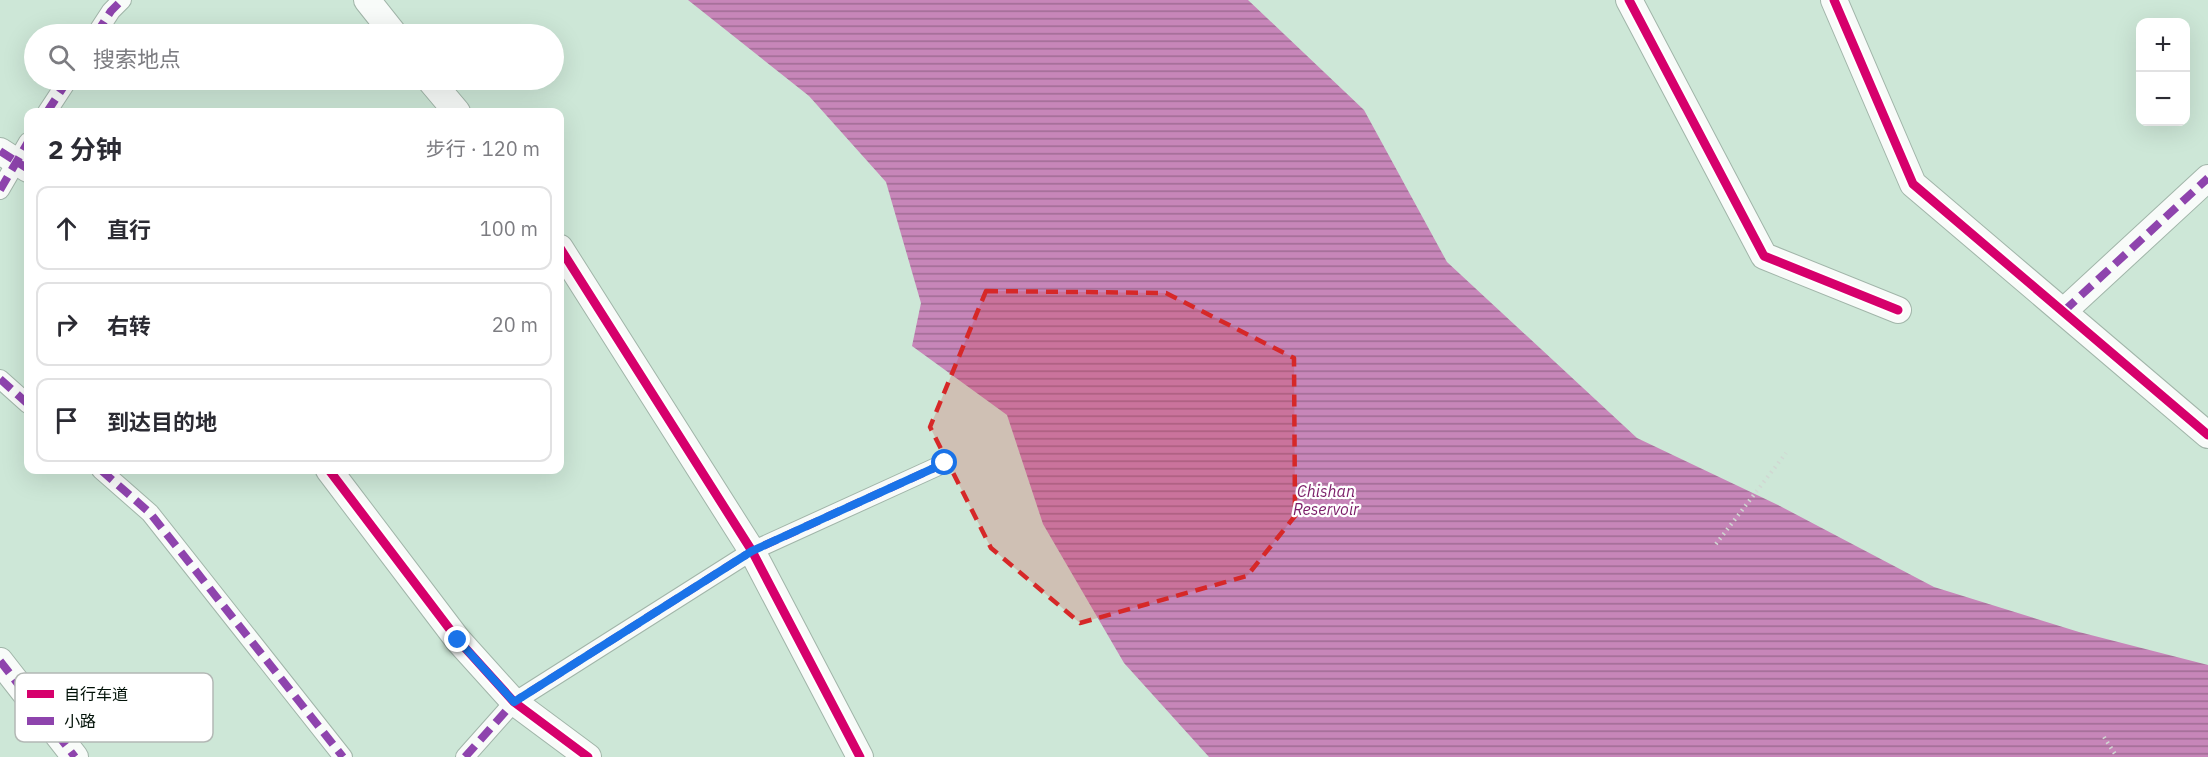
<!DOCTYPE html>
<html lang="zh">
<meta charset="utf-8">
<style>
body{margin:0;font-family:"IBM Plex Sans","Noto Sans SC",sans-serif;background:#f2f2f3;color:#2b2b33}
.controls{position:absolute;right:18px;top:18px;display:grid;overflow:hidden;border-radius:12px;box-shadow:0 6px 24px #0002}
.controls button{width:54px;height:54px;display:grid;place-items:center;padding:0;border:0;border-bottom:2px solid #e1e1e2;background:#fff;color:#2b2b33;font:30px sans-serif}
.stop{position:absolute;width:18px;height:18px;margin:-14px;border:4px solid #1a73e8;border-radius:50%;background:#fff}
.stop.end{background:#1a73e8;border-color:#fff;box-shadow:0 2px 6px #0008}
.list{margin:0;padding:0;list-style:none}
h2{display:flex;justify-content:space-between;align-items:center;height:78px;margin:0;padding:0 24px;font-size:26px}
h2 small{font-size:20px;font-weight:400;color:#7c7c81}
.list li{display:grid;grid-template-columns:39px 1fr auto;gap:18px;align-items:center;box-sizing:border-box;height:84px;margin:0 12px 12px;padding:0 12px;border:2px solid #e1e1e2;border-radius:12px}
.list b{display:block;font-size:22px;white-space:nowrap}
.list em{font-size:20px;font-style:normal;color:#7c7c81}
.icon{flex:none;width:33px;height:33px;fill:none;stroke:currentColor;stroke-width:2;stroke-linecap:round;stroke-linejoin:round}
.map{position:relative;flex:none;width:2208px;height:757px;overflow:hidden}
.search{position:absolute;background:#fff;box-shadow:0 6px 24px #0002;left:24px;top:24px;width:540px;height:66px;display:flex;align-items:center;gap:15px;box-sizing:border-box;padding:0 21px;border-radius:33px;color:#7c7c81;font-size:22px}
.panel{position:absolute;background:#fff;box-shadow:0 6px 24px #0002;left:24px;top:108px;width:540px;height:366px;border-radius:12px}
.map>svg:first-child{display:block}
.water{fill:url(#water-rules)}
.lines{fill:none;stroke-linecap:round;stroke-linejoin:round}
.pedestrian-casing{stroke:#a1b5a9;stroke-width:20}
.minor-casing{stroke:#a1b5a9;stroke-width:28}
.path{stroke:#d0d7d2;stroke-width:4;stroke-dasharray:1.5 4.5;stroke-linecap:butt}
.pedestrian{stroke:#f8fbf9;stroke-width:18}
.minor{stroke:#f8fbf9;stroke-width:26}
.quiet{stroke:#8e44ad;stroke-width:8;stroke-dasharray:15 8;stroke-linecap:butt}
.cycleway-casing{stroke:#fff;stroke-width:13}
.cycleway{stroke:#d6006c;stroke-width:9}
.route{stroke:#1a73e8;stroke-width:8}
.marked{fill:#d62828;fill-opacity:0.2;stroke:#d62828;stroke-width:4.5;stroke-dasharray:12 8;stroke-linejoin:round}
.labels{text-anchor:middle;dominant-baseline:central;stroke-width:4.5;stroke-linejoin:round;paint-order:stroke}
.water-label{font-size:16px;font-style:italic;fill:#7b1c68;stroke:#fff}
.key{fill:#fff;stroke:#b3b8b5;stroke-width:1.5}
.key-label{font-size:16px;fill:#021208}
</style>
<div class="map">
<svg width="2208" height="757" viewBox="0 0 2208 757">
<defs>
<pattern id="water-rules" width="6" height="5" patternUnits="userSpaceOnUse" patternTransform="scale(1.5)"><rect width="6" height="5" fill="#c786b9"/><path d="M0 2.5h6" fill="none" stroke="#9f6c94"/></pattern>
</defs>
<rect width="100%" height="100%" fill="#cde7d7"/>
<path class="water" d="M688 0H1248L1364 110 1447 262 1637 438 1778 505 1934 587 2079 632 2208 665V757H1209L1124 663 1043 524 1007 415 912 346 921 303 886 182 809 96Z"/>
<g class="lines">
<defs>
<path id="pedestrian" d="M96 34 111 11 122 0
M47 112 68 80
M0 190 28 142
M0 379 28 404
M101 470 150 513 343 757
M465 757 514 702 752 551 945 463"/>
<path id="minor" d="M367 0 394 34
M1629 0 1764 256 1898 310
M1834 0 1913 184 2208 435
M430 80 457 112
M0 151 28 169
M560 248 752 551 860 757
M2064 311 2208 178
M329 470 458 640 514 702 588 757
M0 661 75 757"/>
</defs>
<use href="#pedestrian" class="pedestrian-casing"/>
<use href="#minor" class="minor-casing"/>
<path class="path" d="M1716 544 1786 453
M2104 737 2117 757"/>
<use href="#pedestrian" class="pedestrian"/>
<use href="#minor" class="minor"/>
<path class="quiet" d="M96 34 111 11 122 0
M47 112 68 80
M0 151 28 169
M0 190 28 142
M2064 311 2208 178
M0 379 28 404
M101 470 150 513 343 757
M0 661 75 757
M465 757 514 702 752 551 945 463"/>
<defs>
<path id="cycleway" d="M1629 0 1764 256 1898 310
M1834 0 1913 184 2208 435
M560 248 752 551 860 757
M329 470 458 640 514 702 588 757"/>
</defs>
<use href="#cycleway" class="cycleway-casing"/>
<use href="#cycleway" class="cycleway"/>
</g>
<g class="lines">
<path class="route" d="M458 640 514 702 752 551 945 463"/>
</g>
<path class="marked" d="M986 291 1166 293 1294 358 1295 516 1247 576 1080 623 991 548 930 427Z"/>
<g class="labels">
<g class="water-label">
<text x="1326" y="491">Chishan<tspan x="1326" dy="18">Reservoir</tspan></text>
</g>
</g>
<rect x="15" y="673" width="198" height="69" rx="9" class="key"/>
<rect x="27" y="690" width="27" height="8" fill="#d6006c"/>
<rect x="27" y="717" width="27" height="8" fill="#8e44ad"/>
<g class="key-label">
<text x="64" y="700">自行车道</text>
<text x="64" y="727">小路</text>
</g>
</svg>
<div class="controls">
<button>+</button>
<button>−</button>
</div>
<div class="stop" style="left:945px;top:463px"></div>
<div class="stop end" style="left:458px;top:640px"></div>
<div class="search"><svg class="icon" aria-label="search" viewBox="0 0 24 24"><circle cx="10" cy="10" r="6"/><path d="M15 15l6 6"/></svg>搜索地点</div>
<section class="panel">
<h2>2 分钟<small>步行 · 120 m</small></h2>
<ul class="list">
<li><svg class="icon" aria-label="ahead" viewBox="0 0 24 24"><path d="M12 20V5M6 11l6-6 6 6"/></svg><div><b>直行</b></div><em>100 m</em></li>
<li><svg class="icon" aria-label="right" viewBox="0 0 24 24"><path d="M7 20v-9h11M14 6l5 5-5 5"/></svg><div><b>右转</b></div><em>20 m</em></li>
<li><svg class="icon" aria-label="arrive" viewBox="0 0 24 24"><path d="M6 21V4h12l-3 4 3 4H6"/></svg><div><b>到达目的地</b></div></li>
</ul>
</section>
</div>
